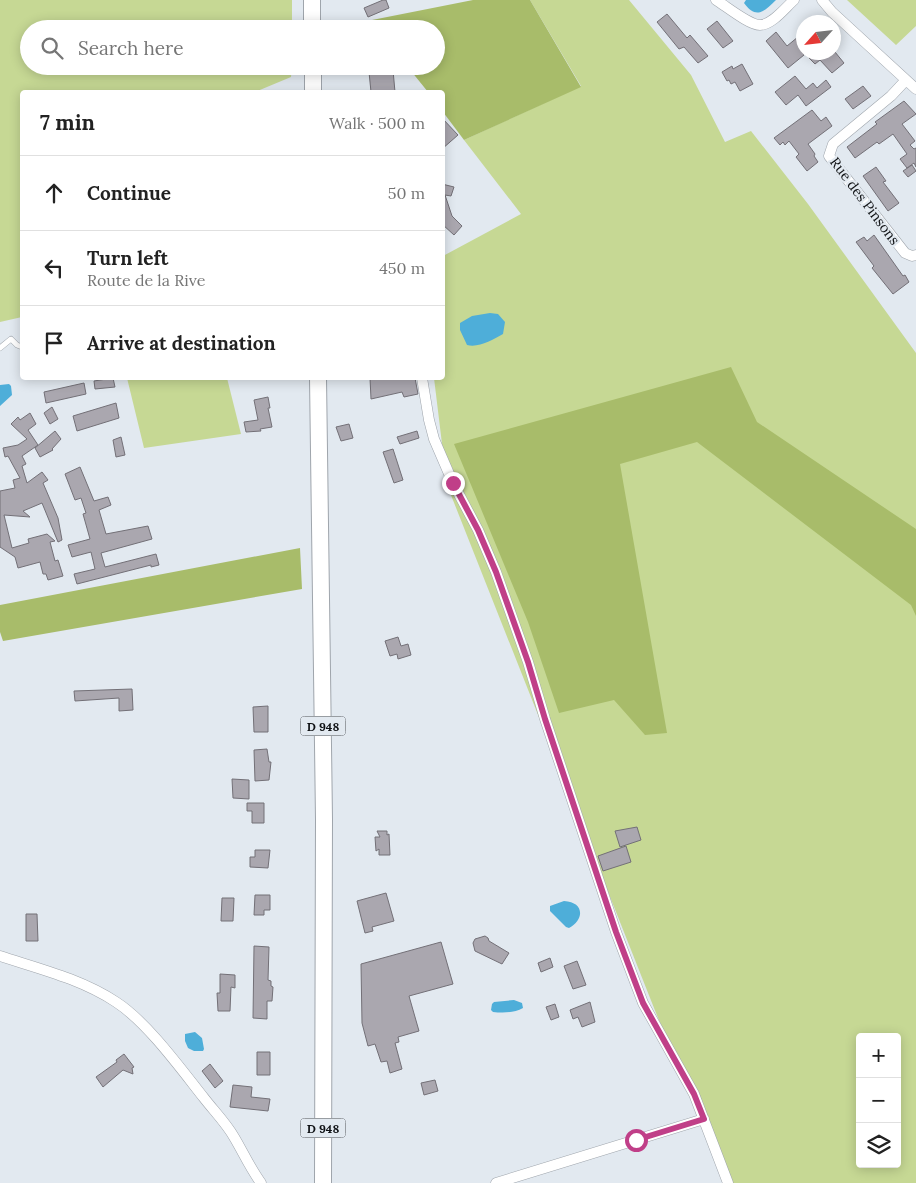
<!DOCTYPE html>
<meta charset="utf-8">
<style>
body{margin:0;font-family:Lora,serif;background:#f2f2f2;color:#222}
.controls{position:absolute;right:15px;bottom:15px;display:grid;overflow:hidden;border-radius:5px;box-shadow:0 2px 12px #0003}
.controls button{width:45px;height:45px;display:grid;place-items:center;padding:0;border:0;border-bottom:1px solid #e0e0e0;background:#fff;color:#222;font:25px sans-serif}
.compass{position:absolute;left:796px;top:15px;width:45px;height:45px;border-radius:50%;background:#fff;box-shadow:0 2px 12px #0003;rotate:243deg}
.stop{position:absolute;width:15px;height:15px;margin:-11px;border:4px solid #c03f88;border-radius:50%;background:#fff}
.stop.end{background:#c03f88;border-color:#fff;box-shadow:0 1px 5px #0008}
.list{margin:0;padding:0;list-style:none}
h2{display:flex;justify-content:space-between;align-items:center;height:65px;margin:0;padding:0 20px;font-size:21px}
h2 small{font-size:16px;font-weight:400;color:#767676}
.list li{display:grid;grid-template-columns:32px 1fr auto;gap:15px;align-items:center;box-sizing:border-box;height:75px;padding:0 20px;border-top:1px solid #e0e0e0}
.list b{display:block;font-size:19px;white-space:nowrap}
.list p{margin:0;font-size:16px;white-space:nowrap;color:#767676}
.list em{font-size:16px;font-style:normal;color:#767676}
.icon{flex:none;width:28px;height:28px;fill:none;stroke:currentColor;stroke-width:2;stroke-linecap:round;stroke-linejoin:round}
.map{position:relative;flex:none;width:916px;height:1183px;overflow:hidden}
.search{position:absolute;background:#fff;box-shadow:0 2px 12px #0003;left:20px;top:20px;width:425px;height:55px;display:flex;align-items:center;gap:12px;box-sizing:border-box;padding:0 18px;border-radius:28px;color:#767676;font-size:19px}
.panel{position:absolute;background:#fff;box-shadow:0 2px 12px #0003;left:20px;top:90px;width:425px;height:290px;border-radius:5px}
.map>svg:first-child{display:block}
.green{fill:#c6d894;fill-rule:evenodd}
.forest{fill:#a8bc6a}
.water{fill:#4eaed9}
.building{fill:#aaa7af;stroke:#737077}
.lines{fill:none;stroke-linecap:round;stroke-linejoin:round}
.service-casing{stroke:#9fa5ac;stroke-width:6}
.minor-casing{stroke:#9fa5ac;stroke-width:11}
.primary-casing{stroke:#9fa5ac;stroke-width:18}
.service{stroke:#fff;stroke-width:5}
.minor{stroke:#fff;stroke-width:10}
.primary{stroke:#fff;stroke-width:16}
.route{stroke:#c03f88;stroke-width:6}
.labels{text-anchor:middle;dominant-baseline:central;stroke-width:4.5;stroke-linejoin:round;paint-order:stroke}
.shield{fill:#e2e9f0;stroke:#4e5155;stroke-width:1}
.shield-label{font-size:12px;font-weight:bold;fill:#0e1013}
.street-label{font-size:14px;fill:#0e1013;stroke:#e2e9f0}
</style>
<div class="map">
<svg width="916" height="1183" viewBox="0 0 916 1183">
<rect width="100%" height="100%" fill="#e2e9f0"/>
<path class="green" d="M0 0H292V29H29V66H292L291 77 255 92H22V317L0 322Z
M530 0H629L691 75 725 142 751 131 808 204 916 353V1183H727L656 1013 447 485 434 378H442L443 256 521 214 464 140 581 86ZM860 1037H897V1164H860Z
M847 0H916V26L896 45Z
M127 378H227L241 434 144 448Z"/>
<path class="forest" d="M473 0H530L581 87 464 140 443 112 442 92H428L407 66H436V29H379L372 20Z
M731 367 757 422 916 529V616L911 605 697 442 620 464 667 733 645 735 614 700 559 713 528 622 454 444Z
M300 548 302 589 3 641 0 632V605Z"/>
<path class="water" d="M746 0H776C765 11 756 20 744 3Z
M490 313 498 314 505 322 503 334C492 340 479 348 467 345L460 330V323L472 316Z
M9 384 11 386 12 395 0 406V385Z
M564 901C584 902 585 919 569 928L566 927 550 911V906Z
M514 1000 522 1003 523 1008C514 1013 503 1013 493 1012L491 1010 492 1004 494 1002Z
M195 1032 202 1038 204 1049 203 1051H194L188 1048 185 1041V1034Z"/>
<path class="building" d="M383 0H386L389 8 368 17 364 8Z
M667 14 687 38 690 35 708 56 698 63 684 47 679 49 657 22Z
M717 21 733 41 723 48 707 29Z
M776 32 787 46 804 32V55L788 68 766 41Z
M814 52H835L844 63 832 73 820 60 815 64 809 58Z
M742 64 753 84 740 91 735 82 731 84 729 80 727 81 722 72 732 66 733 69Z
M393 70 395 92H371L369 72Z
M795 76 806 89 813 83 817 88 826 80 831 87 806 106 798 95 786 105 775 92Z
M863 86 871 96 853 109 845 99Z
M904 101 916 114 902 124 915 141 910 145 914 149 916 148V167L914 163 907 168 900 159 907 154 893 134 879 144 877 142 855 158 847 147 877 124 875 122Z
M812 110 821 121 826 117 832 126 808 144 815 154 814 156 818 162 807 171 796 157 799 154 789 141 785 145 783 142 780 145 774 138Z
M442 118 458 135 442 149Z
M912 165 916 171 908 177 903 171Z
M876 167 886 181 883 182 899 203 888 211 863 176Z
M442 184 454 187 451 196 445 195 452 216 462 226 454 235 442 224Z
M874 235 903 276 905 275 909 282 893 294 872 268 874 266 856 242 864 237 867 241Z
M113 378 115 387 95 389 94 381Z
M370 378H415L418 394 404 397 402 392 371 399Z
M84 383 86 394 46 403 44 392Z
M268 397 270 408H268L272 427 260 429 261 431 246 432 244 422 258 420 254 400Z
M116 403 119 418 77 431 73 416Z
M52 407 58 419 50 424 44 413Z
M30 413 36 424 28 430 38 445 22 456 26 464 22 466 27 483 42 472 48 480 43 483 58 518 62 540 58 542 42 503 23 511 30 517 4 515 12 548 29 543 28 539 47 534 55 541 50 542 55 561 58 560 63 576 48 580 46 574H43L40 562 18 568 15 557 0 547V491L15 488 13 480 20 478 8 456 5 457 3 448 18 445 27 439 11 424 18 417 20 420Z
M349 424 353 438 341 441 336 427Z
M55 431 61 439 52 449 53 450 40 457 35 448Z
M417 431 419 438 400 444 397 437Z
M121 437 125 455 116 457 113 440Z
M393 449 403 480 394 483 383 452Z
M80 467 94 501 108 497 111 505 99 510 106 534 148 526 152 539 101 553 105 567 156 554 159 565 151 567V565L77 584 74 574 95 569 91 552 72 557 68 545 90 539 83 514 86 513 81 498 75 500 65 474Z
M398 637 401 646 408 644 411 655 398 659 397 654 390 656 385 641Z
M132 689 133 710 119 711V698L75 701 74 691Z
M268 706V732H254L253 707Z
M267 749 269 762H271L269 780 255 781 254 750Z
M232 779 249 780V799L233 798Z
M247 803H264V823H252V811H247Z
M637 827 641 840 620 847 615 831Z
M377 831H387V835L389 834 390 855H379V849L376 851 375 837H380Z
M626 846 631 862 603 871 598 856Z
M255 850H270L268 868 250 867V857H255Z
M386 893 394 921 372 927 373 931 365 933 357 901Z
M255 895H270V910H264V915H254Z
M222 898H234L233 921H221Z
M26 914H37L38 941H26Z
M485 936 488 938 489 941 509 953 502 964 475 951 473 943 475 939Z
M441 942 453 984 409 996 419 1031 398 1037 399 1042 395 1043 402 1069 390 1073 387 1061 381 1062 375 1044 368 1046 362 1023 361 964Z
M254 946 269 947 268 980 271 981V986L273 987 272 1001H267V1019L253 1018Z
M550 958 553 967 541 972 538 963Z
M577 961 586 985 573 989 564 966Z
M220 974 235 975V988L231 987 230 1011H218L217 993H220Z
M590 1002 595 1022 582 1027 578 1017 573 1019 570 1010Z
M555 1004 559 1017 551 1020 546 1007Z
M257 1052H270V1075H257Z
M124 1054 134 1067 132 1068 133 1074 123 1070 103 1087 96 1077 117 1062 116 1060Z
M210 1064 223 1081 215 1088 202 1071Z
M435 1080 438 1091 424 1095 421 1083Z
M233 1085 252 1087 251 1097 270 1099 268 1111 230 1107Z"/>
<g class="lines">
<defs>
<path id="service" d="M0 348 11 339 17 345 22 347"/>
<path id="minor" d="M716 0C726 6 749 25 760 25 772 25 785 8 794 0
M822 0 832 12 916 89
M906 80 891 96 833 144 829 156 905 253 912 256 916 255
M422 378 429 420 434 439 453 483 478 530 496 572 528 662 545 719 616 932 643 1003 694 1094 728 1183
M0 956C40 969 81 979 116 1002 147 1022 181 1069 204 1098 214 1111 226 1123 234 1137 243 1152 250 1168 261 1183
M496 1183 704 1119"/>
<path id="primary" d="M312 0V29
M313 66V92
M318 378 324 819 323 1183"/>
</defs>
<use href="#service" class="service-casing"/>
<use href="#minor" class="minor-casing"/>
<use href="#primary" class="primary-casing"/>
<use href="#service" class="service"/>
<use href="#minor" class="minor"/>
<use href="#primary" class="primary"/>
</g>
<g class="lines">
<path class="route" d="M453 483 478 530 496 572 528 662 545 719 616 932 643 1003 694 1094 704 1119 636 1140"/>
</g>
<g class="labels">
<g class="shield">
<rect x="300.5" y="716.5" width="45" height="19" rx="4"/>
<rect x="300.5" y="1118.5" width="45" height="19" rx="4"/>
</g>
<g class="shield-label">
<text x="323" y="726">D 948</text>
<text x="323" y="1128">D 948</text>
</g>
<g class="street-label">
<text transform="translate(865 201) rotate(53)">Rue des Pinsons</text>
</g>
</g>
</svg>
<div class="controls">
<button>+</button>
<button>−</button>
<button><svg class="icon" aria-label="layers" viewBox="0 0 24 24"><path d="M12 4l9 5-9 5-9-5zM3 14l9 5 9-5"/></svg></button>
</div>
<svg class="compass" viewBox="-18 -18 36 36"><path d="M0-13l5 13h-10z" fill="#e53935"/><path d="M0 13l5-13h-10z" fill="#767676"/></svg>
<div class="stop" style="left:636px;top:1140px"></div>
<div class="stop end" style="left:453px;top:483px"></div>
<div class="search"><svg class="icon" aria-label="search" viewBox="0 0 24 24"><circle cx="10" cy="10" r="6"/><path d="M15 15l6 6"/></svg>Search here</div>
<section class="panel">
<h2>7 min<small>Walk · 500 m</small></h2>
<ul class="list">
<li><svg class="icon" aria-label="ahead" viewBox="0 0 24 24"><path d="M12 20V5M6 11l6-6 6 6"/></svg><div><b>Continue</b></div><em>50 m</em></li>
<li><svg class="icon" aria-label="left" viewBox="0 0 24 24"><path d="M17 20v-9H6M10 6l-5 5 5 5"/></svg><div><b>Turn left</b><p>Route de la Rive</p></div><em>450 m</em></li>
<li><svg class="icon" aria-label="arrive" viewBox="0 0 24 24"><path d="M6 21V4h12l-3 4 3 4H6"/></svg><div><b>Arrive at destination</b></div></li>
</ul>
</section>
</div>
